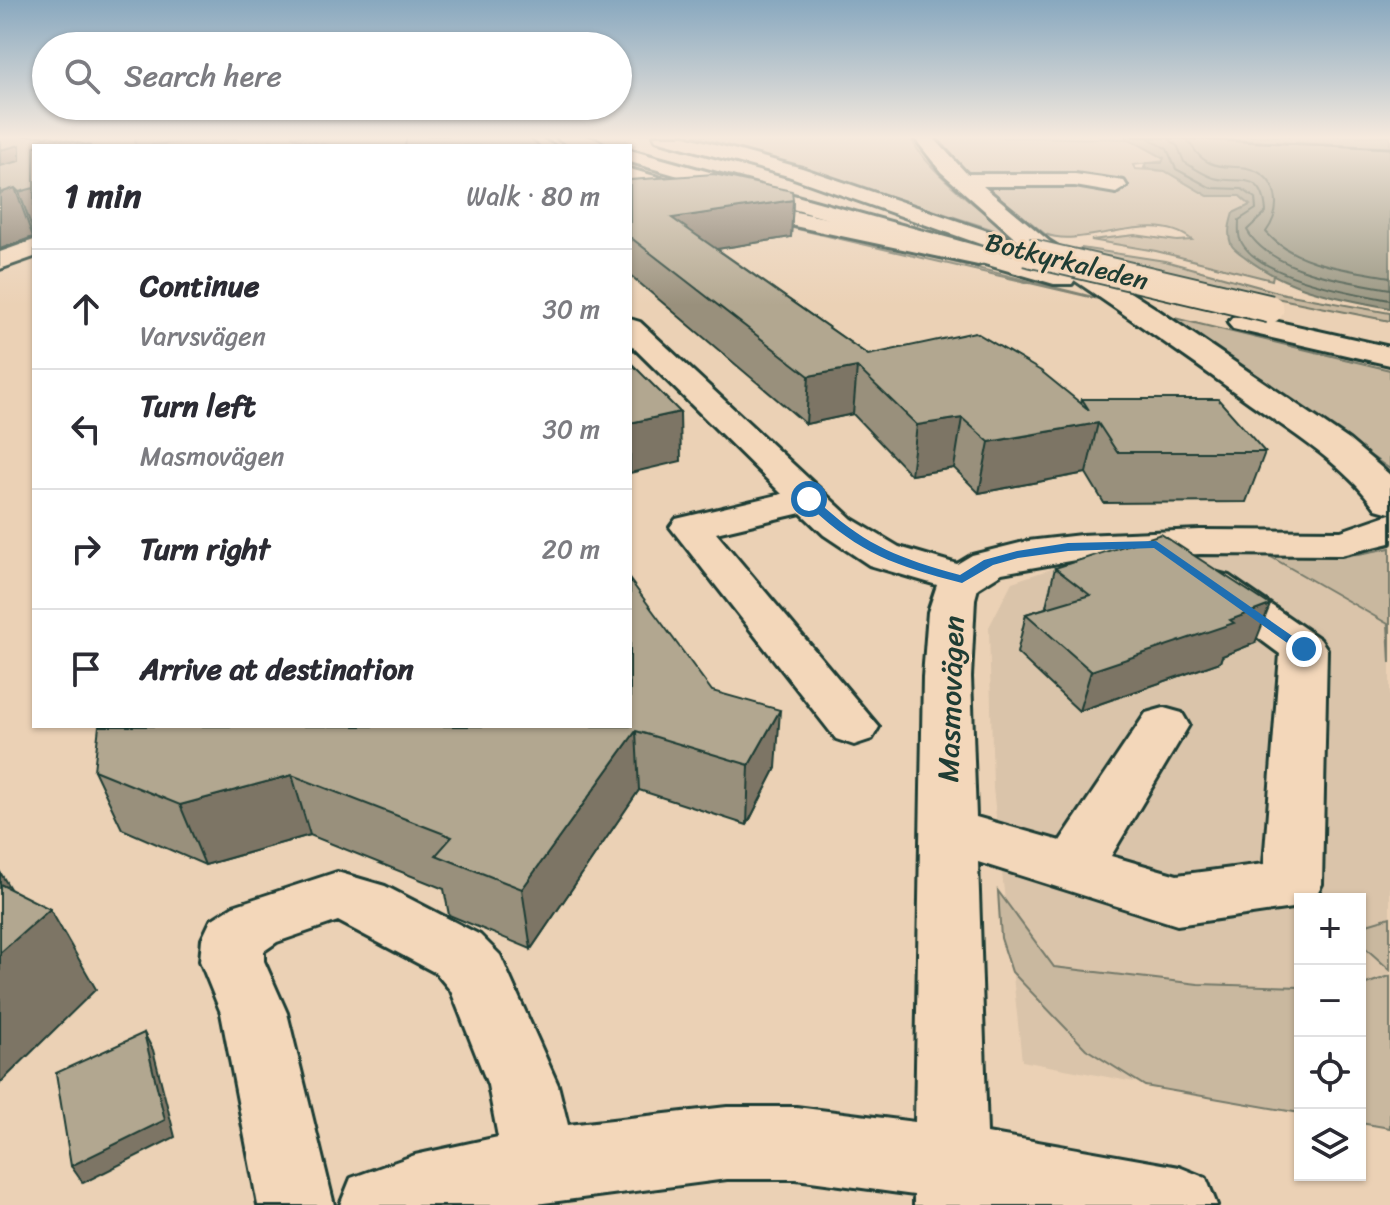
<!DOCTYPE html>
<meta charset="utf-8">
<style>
body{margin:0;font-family:Sriracha,sans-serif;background:#f2f2f3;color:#2b2b33}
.controls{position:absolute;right:24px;bottom:24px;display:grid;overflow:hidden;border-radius:0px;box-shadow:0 2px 6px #0004}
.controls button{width:72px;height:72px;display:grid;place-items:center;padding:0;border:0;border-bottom:2px solid #e1e1e2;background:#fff;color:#2b2b33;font:40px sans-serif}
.stop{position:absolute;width:24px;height:24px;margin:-18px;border:6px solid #1f6fb2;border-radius:50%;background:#fff}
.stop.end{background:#1f6fb2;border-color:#fff;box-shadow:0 2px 8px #0008}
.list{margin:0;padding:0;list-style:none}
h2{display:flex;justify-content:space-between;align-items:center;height:104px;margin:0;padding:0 32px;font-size:34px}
h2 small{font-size:26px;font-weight:400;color:#7c7c81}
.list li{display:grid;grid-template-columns:52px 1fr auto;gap:24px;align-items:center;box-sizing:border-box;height:120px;padding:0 32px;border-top:2px solid #e1e1e2}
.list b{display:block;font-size:30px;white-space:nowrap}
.list p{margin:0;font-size:26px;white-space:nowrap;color:#7c7c81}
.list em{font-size:26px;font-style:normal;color:#7c7c81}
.icon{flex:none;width:44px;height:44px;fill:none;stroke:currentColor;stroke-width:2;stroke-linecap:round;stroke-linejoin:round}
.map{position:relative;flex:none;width:1390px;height:1205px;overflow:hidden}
.search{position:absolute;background:#fff;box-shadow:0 2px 6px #0004;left:32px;top:32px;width:600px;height:88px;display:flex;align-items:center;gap:20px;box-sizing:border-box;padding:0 28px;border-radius:44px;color:#7c7c81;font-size:30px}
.panel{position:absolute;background:#fff;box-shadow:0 2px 6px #0004;left:32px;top:144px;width:600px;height:584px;border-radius:0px}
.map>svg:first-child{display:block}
.built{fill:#dac4aa}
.green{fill:#c9b89f;stroke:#747a6a;stroke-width:2}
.water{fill:#999682;stroke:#687263;stroke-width:2}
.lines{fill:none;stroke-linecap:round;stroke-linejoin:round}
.shore{stroke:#506153;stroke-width:2}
.minor-casing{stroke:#1f3d34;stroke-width:6}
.major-casing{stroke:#1f3d34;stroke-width:6}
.minor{fill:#f3d7ba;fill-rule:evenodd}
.major{fill:#f3d7ba;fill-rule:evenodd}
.rail{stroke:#1f3d34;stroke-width:3}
.major-bridge-casing{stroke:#1f3d34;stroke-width:31;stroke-linecap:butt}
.major-bridge{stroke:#f3d7ba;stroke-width:27}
.wall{fill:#99907c;stroke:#1f3d34;stroke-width:2}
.shaded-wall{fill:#7d7565;stroke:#1f3d34;stroke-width:2}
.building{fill:#b2a790;stroke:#1f3d34;stroke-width:2}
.route{fill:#1f6fb2}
.labels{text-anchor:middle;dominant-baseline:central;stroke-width:6;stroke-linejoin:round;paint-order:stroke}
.far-street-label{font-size:26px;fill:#1f3d34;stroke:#f3d7ba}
.street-label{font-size:30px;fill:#1f3d34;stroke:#f3d7ba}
</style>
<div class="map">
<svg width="1390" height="1205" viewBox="0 0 1390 1205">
<rect width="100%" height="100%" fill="#ebd1b5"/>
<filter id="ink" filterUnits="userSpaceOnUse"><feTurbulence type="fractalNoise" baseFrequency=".0125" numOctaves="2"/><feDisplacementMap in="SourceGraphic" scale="16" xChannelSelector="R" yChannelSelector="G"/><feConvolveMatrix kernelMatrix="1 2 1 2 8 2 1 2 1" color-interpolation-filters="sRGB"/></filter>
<g filter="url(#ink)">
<path class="built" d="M1390 548V1128L1360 1123V899H1300V1113L1022 1061 993 788 989 627 1012 582 1084 558 1359 554Z"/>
<path class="green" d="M136 136H231L236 139 135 146Z
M291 136H504L530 146H336L303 141Z
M682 136H910C923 168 985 213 1013 236L827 176Z
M936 136 1130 139C1142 143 1159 149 1165 161L1133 165 1135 169 1165 171 1208 196H1240L1251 206 1253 263 1273 275 1272 280 1156 251 1091 240 1135 235 1177 241 1192 240C1152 207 1084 250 1045 234L964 168Z
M630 181 1133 307 630 190Z
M1081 248 1165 261 1285 294 1390 313V321L1231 289 1074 251Z
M1166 316 1390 370V469Z
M1390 548V663L1388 624 1271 557 1359 554Z
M998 891 1054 967 1198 984 1300 987V1113L1145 1086 1086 1049 1012 972 1001 938Z
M1390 917V970L1360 943V926Z
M1390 976V1128L1360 1123V986Z"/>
<path class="water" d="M1124 136H1390V308C1339 298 1286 290 1244 256 1240 253 1233 249 1231 244 1227 233 1230 223 1233 213L1250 205 1240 196H1208L1165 171 1144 168 1146 163H1162L1164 158Z"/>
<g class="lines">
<path class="shore" d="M1145 136 1167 149 1176 169 1211 188 1242 189 1255 198 1256 209 1239 220C1239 226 1238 234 1240 239 1255 277 1353 293 1390 300
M1166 136 1178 147 1184 162C1193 167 1204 175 1214 178 1239 185 1263 169 1266 212L1247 230C1270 272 1347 281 1390 289
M1185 136C1192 146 1198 158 1210 163 1222 169 1234 165 1247 168 1279 176 1283 208 1266 232 1294 265 1350 270 1390 277"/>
<defs>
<path id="minor" d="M508 136H535L554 146H526Z
M654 136H685L802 168 1020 242 941 172 913 136H932L967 174H1075L1124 181 1127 186 1116 193 1075 186H983L1049 241 1155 308 1349 440 1390 475V513L1376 509C1344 464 1294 434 1250 403 1179 352 1109 303 1037 255L1026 260 1017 257 788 176 656 140Z
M630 169 747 202 978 249 987 252 991 257 987 262 978 265 743 215 630 182Z
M34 240V257L0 269V252Z
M630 319 640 322 852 519 899 547 957 564 972 555 1028 541 1081 535 1200 530 1341 531 1390 514V543L1341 555 1200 554 1081 559 1002 573 978 588 975 599 971 677 976 817 1060 841 1146 713 1164 708 1182 713 1189 725 1111 856 1177 875 1264 864 1280 654 1199 594 1192 585 1199 576 1214 572 1229 576 1320 639 1327 649 1322 884 1314 899H1300V905L1292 908 1177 925 978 862 987 1133 1179 1167 1206 1178 1217 1205H914V1195L796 1179H727L528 1205H340L351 1178 415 1155 498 1137 488 1085 451 991 436 973 338 921 277 942 264 951V961L287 1013 334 1205H258L221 1013 200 961 202 939 211 920 233 906 337 872 385 886 480 935 500 955 558 1085 568 1125 727 1107H796L915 1122 923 677 928 612 937 585 869 565 824 535 801 513 716 533 879 727 872 739 854 745 836 739 670 527 676 519 782 494 630 344Z"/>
<path id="major" d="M555 136C571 136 593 133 606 146 589 146 567 149 555 136Z
M630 150 1072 272 1076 278 1072 284H1054L630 162Z
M1243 314 1390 347V365L1233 329 1228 323 1233 317Z"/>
</defs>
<use href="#minor" class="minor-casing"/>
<use href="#major" class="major-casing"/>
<use href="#minor" class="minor"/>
<use href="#major" class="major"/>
<path class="rail" d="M1133 136 1390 148"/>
<defs>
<path id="major-bridge" d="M1026 252 1270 309"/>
</defs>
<use href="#major-bridge" class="major-bridge-casing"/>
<use href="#major-bridge" class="major-bridge"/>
</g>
<path class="wall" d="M0 136 34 146V238L33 237 0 249Z
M630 180 793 200 791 237 717 249 868 355 1081 404 1082 399 1265 452 1246 502 1104 503 1086 473 979 493 954 468 911 475 853 414 806 424 630 275Z
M1055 568 1255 643 1222 656 1220 662 1079 711 1017 653 1026 614 1049 607 1046 606Z
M712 691 776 768 747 825 639 790 531 949 449 915 444 889 310 835 205 865 122 829 94 770Z"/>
<path class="shaded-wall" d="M20 145 34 184V233L19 192 15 188 33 237 0 249V150Z
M793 200 791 237 673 256 672 218Z
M857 367 853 414 806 424 809 376Z
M680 412 681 461 630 473V423Z
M962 418 954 468 911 475 917 425Z
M1098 423 1086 473 979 493 989 442Z
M1270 605 1255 643 1222 656 1220 662 1079 711 1091 671Z
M780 710 776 768 747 825 749 765Z
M636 731 639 790 531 949 522 889Z
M292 775 310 835 205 865 180 805Z
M0 872 32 925 50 909 96 989 0 1083Z
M144 1033 153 1050 175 1137 83 1183 71 1166Z"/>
<path class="building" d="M0 136H49L91 146H34V188L19 192 15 188 0 193V166L20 161V145L0 150Z
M407 136H526L540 146H405Z
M271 141 292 146H274Z
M714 174 792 191 793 200 672 218 868 355 975 332 1041 371 1089 410 1082 399H1218L1265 452H1117L1098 423 989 442 962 418 917 425 857 367 809 376 630 237V180Z
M630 362 680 412 630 423Z
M1161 534 1270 605 1230 620 1234 623 1091 671 1026 614 1090 595 1055 568Z
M630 580 712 691 780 710 749 765 636 731 522 889 436 855 452 837 292 775 180 805 94 770 99 726H630Z
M0 884 50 909 0 953Z
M144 1033 165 1120 71 1166 56 1073Z"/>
</g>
<linearGradient id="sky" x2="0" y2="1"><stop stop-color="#88a8bf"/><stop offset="0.45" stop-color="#f6eade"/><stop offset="1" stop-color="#f6eade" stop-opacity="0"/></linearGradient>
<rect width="1390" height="305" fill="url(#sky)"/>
<path class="route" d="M805 497H813C863 544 894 557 960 575L984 560 1017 551 1068 543 1156 541 1311 649 1304 653 1300 652 1154 548 1068 551 1018 558 993 565 962 583C892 565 857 552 805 502Z"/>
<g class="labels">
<g class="far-street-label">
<text transform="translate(1067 261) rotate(14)">Botkyrkaleden</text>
</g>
<g class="street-label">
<text transform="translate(951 699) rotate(-88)">Masmovägen</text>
</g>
</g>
</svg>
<div class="controls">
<button>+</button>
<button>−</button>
<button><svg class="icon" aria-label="locate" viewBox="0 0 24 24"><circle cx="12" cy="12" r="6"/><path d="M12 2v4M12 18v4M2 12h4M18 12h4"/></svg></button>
<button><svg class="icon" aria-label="layers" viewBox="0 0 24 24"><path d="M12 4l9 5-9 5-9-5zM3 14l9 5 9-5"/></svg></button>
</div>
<div class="stop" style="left:809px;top:499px"></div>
<div class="stop end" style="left:1304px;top:649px"></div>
<div class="search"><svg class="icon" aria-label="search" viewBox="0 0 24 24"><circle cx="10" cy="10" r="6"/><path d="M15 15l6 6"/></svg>Search here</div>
<section class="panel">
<h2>1 min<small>Walk · 80 m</small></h2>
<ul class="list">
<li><svg class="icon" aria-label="ahead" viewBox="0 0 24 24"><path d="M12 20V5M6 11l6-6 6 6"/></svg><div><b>Continue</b><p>Varvsvägen</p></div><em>30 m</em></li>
<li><svg class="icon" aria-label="left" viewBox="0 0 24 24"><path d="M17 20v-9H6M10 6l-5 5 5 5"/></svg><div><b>Turn left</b><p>Masmovägen</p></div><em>30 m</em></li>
<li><svg class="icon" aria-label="right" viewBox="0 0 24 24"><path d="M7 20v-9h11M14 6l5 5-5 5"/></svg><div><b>Turn right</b></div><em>20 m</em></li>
<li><svg class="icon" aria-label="arrive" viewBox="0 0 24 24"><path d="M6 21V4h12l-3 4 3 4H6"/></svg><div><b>Arrive at destination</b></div></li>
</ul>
</section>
</div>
